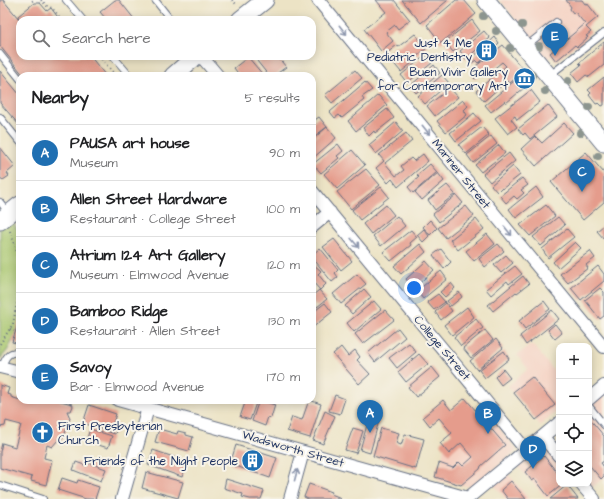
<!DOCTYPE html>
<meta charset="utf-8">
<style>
body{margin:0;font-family:"Architects Daughter",sans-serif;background:#f2f2f2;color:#202124}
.controls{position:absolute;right:12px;bottom:12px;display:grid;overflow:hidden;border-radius:8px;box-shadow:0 2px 10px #0003}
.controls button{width:36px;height:36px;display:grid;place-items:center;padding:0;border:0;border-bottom:1px solid #e0e0e0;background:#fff;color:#202124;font:20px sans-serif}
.you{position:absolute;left:414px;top:288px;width:14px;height:14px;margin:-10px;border:3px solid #fff;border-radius:50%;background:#1a73e8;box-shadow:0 0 0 6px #1a73e833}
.badge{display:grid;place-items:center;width:26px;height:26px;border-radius:50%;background:#1f6fb2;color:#fff;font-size:13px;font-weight:700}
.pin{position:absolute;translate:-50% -33px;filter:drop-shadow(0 1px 2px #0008)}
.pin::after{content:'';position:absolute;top:21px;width:14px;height:12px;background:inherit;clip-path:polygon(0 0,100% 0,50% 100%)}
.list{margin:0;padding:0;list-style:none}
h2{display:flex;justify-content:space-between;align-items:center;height:52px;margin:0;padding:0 16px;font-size:17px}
h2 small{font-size:13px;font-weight:400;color:#757577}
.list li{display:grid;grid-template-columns:26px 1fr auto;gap:12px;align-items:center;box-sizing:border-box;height:56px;padding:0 16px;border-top:1px solid #e0e0e0}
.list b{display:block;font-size:15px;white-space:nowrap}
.list p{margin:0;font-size:13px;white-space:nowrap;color:#757577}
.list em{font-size:13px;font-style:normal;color:#757577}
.icon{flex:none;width:22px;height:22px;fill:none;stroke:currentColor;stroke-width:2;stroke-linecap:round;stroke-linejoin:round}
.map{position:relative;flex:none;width:604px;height:499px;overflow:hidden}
.search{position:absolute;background:#fff;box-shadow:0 2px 10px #0003;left:16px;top:16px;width:300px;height:44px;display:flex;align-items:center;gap:10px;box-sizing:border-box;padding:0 14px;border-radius:12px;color:#757577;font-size:15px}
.panel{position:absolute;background:#fff;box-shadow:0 2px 10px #0003;left:16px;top:72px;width:300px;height:332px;border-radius:12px}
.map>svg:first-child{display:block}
.built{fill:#f5d2c3}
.green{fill:#a8c66e;stroke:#627a66}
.building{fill:#e59c8c}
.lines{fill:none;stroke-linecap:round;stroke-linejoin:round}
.lane-casing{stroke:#646e82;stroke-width:8}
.street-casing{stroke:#646e82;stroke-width:14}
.secondary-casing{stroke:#646e82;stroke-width:19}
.path{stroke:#646e82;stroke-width:2;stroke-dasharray:1 3;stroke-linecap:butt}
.lane{stroke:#fff;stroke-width:6}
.street{stroke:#fff;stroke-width:12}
.secondary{stroke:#fff;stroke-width:17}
.tree{fill:#8c958f}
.oneway{stroke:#8d97ae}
.labels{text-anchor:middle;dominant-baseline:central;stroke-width:4;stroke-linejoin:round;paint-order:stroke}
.poi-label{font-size:12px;fill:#1b2f5e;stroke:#f7f3e8;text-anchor:end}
.street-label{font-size:12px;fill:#1b2f5e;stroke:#f7f3e8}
</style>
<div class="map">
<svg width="604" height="499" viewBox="0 0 604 499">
<rect width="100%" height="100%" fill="#f7f3e8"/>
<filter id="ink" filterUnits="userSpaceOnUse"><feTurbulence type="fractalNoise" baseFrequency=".025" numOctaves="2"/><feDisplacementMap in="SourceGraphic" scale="8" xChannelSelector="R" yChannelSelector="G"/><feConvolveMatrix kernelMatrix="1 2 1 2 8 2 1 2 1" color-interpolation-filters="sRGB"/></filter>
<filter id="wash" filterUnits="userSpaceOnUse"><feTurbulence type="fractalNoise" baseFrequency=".012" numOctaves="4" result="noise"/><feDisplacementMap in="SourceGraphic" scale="16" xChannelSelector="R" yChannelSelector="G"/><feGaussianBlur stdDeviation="0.9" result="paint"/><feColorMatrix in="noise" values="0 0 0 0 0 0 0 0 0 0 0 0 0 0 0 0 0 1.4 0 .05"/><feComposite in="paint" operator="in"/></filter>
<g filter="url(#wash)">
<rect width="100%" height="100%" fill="#ece3c5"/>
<path class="built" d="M500 0H571L592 25 547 60Z
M532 344 559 377V410L540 425 508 386 528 369 517 355Z
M604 386V478L587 491 581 484H589V399Z
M486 412 517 450 473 487 438 481 444 447Z
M542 447 548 449 559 463V484H565L547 499 517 465 538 448Z
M504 469 529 499H506L490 480Z"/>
<path class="green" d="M0 204 9 214 20 235V327L7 351 0 359Z"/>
<g id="blocks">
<path class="building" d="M0 0H3L19 19 18 16 34 3H40L47 11 51 8 60 20H20V56H90L106 76H24L0 46Z
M115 0H119L135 20H104L106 19 100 12Z
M376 0H394L410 20 398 29 395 25 386 32 393 41 381 51 364 29 386 12Z
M402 0H448L421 23Z
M456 0H464L476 14 441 43 427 25Z
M566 0H582L585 4 587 3 598 17 586 27 591 32 586 36 588 37 577 47 575 45 556 61 550 53 585 24 575 12 573 13 570 9 571 7Z
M472 20 480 31 453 52 445 42Z
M484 31 490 38 466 59 460 51Z
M415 34 427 48 410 62 412 63 401 72 386 54 397 45 398 47Z
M495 37 499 43 495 47 497 48 479 63 476 60 472 63 470 60Z
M604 42V65L589 77 586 75 578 82 571 73 581 65 579 63Z
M503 45 524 71 510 83 507 81 484 101 476 91 506 66 502 62 485 76 481 73 475 79 471 74 477 69 476 66Z
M426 55 432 63 407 83 401 75Z
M253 56H277L286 67 274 76H269Z
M248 57 264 76H240L234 68Z
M434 65 440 73 416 93 410 86Z
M355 70 362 78 332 103 325 95Z
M0 71 20 95V126L0 103Z
M524 73 531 82 506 103 505 101 491 112 485 105Z
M442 75 449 83 425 104 418 96Z
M604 77V105L602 106 599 103 596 104 589 95 591 93 588 90Z
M365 82 372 90 362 97 364 100 342 118 339 115 335 118 330 112Z
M450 88 458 97 435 116 427 106Z
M531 90 540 102 517 120 515 116 511 119 517 127 508 134 495 118Z
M378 95 387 105 356 131 348 121Z
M463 100 468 106 464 110 467 115 446 132 437 121Z
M548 105 557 117 530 139 525 133 523 135 518 129Z
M387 109 394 118 375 133 374 131 369 136 363 128Z
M474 113 481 121 456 141 450 133Z
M319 117 327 127 312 138V122Z
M396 122 403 131 376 154 369 145Z
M564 123 573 133 536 166 521 149 535 136 542 143Z
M327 127 336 138 312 159V140Z
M482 127 489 135 466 154 459 145Z
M406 133 412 141 385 163 396 176 404 170 401 166 411 158 414 161 423 154 428 161 398 187 392 179 388 183 376 168 384 161 379 155Z
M491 136 497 144 473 163 467 155Z
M338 144 343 151 337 156 339 158 321 173 313 164Z
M499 145 505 153 481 172 475 165Z
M0 147 15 166 7 173 9 176 3 180 0 178Z
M352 150 365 165 337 189 324 174Z
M586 152 604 173V202L583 220 551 182Z
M509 153 515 161 490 182 483 174Z
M430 164 437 172 413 193 408 187 419 177 417 175Z
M513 166 520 175 502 189 501 188 497 192 491 185Z
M366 169 380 185 351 209 337 192Z
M438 173 444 181 422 200 415 192Z
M522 178 528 185 521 190 524 193 517 199 514 196 506 203 500 196Z
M447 185 455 194 435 210 428 200Z
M381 187 389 197 360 220 352 210Z
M536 187 543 197 516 218 509 209Z
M456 195 463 203 439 222 433 214Z
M386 205 394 215 371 234 363 224Z
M546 205 555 216 530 236 520 225Z
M466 206 474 216 446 238 438 228Z
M397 216 405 226 381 246 373 236Z
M558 217 565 225 541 246 533 237Z
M476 219 484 229 458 250 450 240Z
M430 220 437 228 430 235 423 227Z
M604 225V239L597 231Z
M424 229 429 236 423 242 417 235Z
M567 229 574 237 548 258 542 249Z
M411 230 417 237 410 243 411 245 391 261 383 252Z
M487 234 495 244 474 261 466 251Z
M334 239 352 261 341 270 323 247Z
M575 242 581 248 558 268 553 262Z
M420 244 426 252 401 274 394 266Z
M498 244 504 251 485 267 479 259Z
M320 248 338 270 335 273 338 277 332 282 312 257V255Z
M441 249 451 262 444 269 433 255Z
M590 251 595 258 586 265 588 268 568 283 560 274Z
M506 255 513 263 501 273 494 265Z
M426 261 434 270 414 288 406 279Z
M312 263 321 271 318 274 326 284 320 290 312 281Z
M515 266 522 274 509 284 507 281 491 295 486 289Z
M598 266 604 274V281L581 300 571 288Z
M441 271 447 279 423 299 417 291Z
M357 274 366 284 341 304 333 294Z
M523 276 529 284 517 293 516 292 493 311 488 305Z
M451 283 455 288 445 297 440 292Z
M600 288 604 292V316L600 319 585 300Z
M364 289 371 297 352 314 345 306Z
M319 290 327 299 317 307 312 301V296Z
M459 292 462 297 451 306 447 301Z
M438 294 445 302 434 310 427 302Z
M374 301 381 309 354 332 347 323Z
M544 301 550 309 525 329 519 321Z
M325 303 332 312 312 328V313Z
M446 303 452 311 441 320 435 312Z
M467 307 474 317 452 335 444 325Z
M385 310 394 320 363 344 355 334Z
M552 310 559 319 526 345 520 336Z
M20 318V344L12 342Z
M476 319 483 328 461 346 454 337Z
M555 324 562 333 555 339 548 330Z
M398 328 405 337 375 362 368 353Z
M485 330 493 340 471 358 463 348Z
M496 339 503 348 477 370 470 361Z
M409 343 416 352 397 368 389 358Z
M341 347 348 356 355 350 360 357 357 360 370 374 359 384 333 354Z
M504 351 509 359 485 378 479 370Z
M419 354 428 364 406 382 398 372Z
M432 367 440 377 416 397 408 387Z
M503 369 510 378 501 385 495 377Z
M532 377 555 405 536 420 513 392Z
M0 385 9 388 7 394 11 395V397L20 400H57L72 404 73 406 71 411H67L70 418 64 437 58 440 52 447 47 445 44 458 52 460 46 485 31 481 32 477 0 468V452L2 443 15 447 21 425 6 421 5 426 0 427Z
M335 395 345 399 340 414 329 411Z
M465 398 505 445 481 466 480 469 461 485 435 477 439 463 453 468 459 462 463 466 473 457 461 443 449 454 440 443 452 433 439 418 430 426 423 417 443 400 451 410Z
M246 400H257L250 420 240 417Z
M259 400 275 405 271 418 268 417 265 426 252 421Z
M309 400 321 404 310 438 287 431 292 417 302 420Z
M89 405 116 414 113 423 118 425 115 434 83 423Z
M325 411 335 416 323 444 313 440Z
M370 414 380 417 370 453 360 450Z
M589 418 604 436V461L601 463 604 467V476L601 479 590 466 589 467Z
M353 428 363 431 356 453 345 450Z
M381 428 399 433 396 443 401 445 405 434 424 439 416 469 373 456Z
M90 429 112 436 108 448 86 441Z
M159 429 177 434 178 431 186 433V435L193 437 189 451 155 442Z
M236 445 277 458 270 478 230 464Z
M153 450 188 462 182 477 148 465Z
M544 456 559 475V484H563L548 496 535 479 532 481 525 472Z
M76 462 87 466 89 463 106 469 101 481 73 470Z
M146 472 183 482 178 498 142 488Z
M62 478 77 483 78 480 99 487 95 499H86L58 490Z
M226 479 264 491 261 499H250L242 497 243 494 224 488Z
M511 481 526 499H508L501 490Z
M309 484 332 492 331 494 341 498 340 499H308L304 497Z
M567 485 578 499H550Z"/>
</g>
</g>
<g filter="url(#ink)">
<use href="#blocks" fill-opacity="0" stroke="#646e82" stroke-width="1"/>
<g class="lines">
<defs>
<path id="lane" d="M66 0 83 20
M155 0 171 20
M526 46 556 22
M0 54 20 79
M113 56 130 76
M550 75 604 33
M0 117 20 142
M0 202 8 212
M2 367C5 358 9 350 20 353
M589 406 604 425
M0 485 43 499"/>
<path id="street" d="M318 0 604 347
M201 56 218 76
M312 191 526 450
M312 227 330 212
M0 367 20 372
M589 399 604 386
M118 400 468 498 559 423
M543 437 559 456
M581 484 594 499
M122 499 148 408
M290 499 303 452"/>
<path id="secondary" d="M486 0 604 143
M240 20 265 0
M173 76 196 56
M0 221 20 205"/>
</defs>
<use href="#lane" class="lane-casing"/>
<use href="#street" class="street-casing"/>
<use href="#secondary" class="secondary-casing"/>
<path class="path" d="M41 0 47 6 52 8 62 20
M232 0 237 5
M32 1 34 0
M99 56 116 76
M10 231 16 248 20 273
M10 329 14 331
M0 344 13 324 20 288"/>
<use href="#lane" class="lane"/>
<use href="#street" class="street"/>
<use href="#secondary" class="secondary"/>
</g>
<g class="tree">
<circle cx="483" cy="16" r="4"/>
<circle cx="522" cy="25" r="4"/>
<circle cx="496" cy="31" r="4"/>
<circle cx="539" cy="46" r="4"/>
<circle cx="510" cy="48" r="4"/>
<circle cx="532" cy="75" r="4"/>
<circle cx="568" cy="81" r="4"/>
<circle cx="545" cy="91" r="4"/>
<circle cx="589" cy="107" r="4"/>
<circle cx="580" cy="133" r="4"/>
<circle cx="598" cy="156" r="4"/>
</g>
<defs><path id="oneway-shaft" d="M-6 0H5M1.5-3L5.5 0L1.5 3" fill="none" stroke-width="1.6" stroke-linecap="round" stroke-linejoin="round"/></defs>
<g class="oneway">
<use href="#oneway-shaft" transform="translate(343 30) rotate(51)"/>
<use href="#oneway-shaft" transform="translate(426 130) rotate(51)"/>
<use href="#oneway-shaft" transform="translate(508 231) rotate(51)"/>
<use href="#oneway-shaft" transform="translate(355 243) rotate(50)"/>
<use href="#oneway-shaft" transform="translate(296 475) rotate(-75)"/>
</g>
</g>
<defs>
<symbol id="building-disc" viewBox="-11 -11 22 22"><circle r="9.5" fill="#1f6fb2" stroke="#f7f3e8"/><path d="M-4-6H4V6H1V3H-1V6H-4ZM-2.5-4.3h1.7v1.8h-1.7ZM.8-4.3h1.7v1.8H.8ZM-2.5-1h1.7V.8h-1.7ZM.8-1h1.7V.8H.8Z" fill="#fff"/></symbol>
<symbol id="museum-disc" viewBox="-11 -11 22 22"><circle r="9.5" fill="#1f6fb2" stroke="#f7f3e8"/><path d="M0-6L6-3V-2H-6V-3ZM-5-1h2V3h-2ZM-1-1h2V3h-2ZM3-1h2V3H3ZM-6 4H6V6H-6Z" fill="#fff"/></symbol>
<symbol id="church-disc" viewBox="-11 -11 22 22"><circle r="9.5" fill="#1f6fb2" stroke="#f7f3e8"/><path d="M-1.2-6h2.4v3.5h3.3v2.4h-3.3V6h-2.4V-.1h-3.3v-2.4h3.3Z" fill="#fff"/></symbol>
</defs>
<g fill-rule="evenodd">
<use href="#building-disc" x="474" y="38" width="25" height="25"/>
<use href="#museum-disc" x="512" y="66" width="25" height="25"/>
<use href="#church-disc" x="30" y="420" width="25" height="25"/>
<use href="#building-disc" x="240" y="448" width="25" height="25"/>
</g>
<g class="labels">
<g class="poi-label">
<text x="472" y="43">Just 4 Me<tspan x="472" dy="14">Pediatric Dentistry</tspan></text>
<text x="508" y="72">Buen Vivir Gallery<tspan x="508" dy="14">for Contemporary Art</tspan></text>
<text x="58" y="426" text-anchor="start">First Presbyterian<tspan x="58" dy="14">Church</tspan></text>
<text x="238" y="461">Friends of the Night People</text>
</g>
<g class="street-label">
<text transform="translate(461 174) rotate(51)">Mariner Street</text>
<text transform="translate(442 348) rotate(50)">College Street</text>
<text transform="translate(293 449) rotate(16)">Wadsworth Street</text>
</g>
</g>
</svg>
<div class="controls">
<button>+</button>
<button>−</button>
<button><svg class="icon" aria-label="locate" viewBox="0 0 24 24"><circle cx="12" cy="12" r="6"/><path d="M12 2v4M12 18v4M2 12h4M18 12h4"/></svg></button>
<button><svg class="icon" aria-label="layers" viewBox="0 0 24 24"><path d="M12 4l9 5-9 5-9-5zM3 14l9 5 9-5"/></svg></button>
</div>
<div class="you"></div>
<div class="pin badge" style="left:370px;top:433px">A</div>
<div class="pin badge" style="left:488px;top:434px">B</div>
<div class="pin badge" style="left:582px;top:192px">C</div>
<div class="pin badge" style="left:533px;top:469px">D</div>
<div class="pin badge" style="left:555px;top:56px">E</div>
<div class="search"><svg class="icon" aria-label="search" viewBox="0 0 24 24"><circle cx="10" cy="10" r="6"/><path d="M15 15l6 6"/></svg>Search here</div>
<section class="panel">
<h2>Nearby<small>5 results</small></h2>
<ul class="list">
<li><span class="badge">A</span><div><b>PAUSA art house</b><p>Museum</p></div><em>90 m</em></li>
<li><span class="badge">B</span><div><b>Allen Street Hardware</b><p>Restaurant · College Street</p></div><em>100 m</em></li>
<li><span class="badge">C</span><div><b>Atrium 124 Art Gallery</b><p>Museum · Elmwood Avenue</p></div><em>120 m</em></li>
<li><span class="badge">D</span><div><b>Bamboo Ridge</b><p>Restaurant · Allen Street</p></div><em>130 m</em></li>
<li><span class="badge">E</span><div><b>Savoy</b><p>Bar · Elmwood Avenue</p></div><em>170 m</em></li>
</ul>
</section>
</div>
